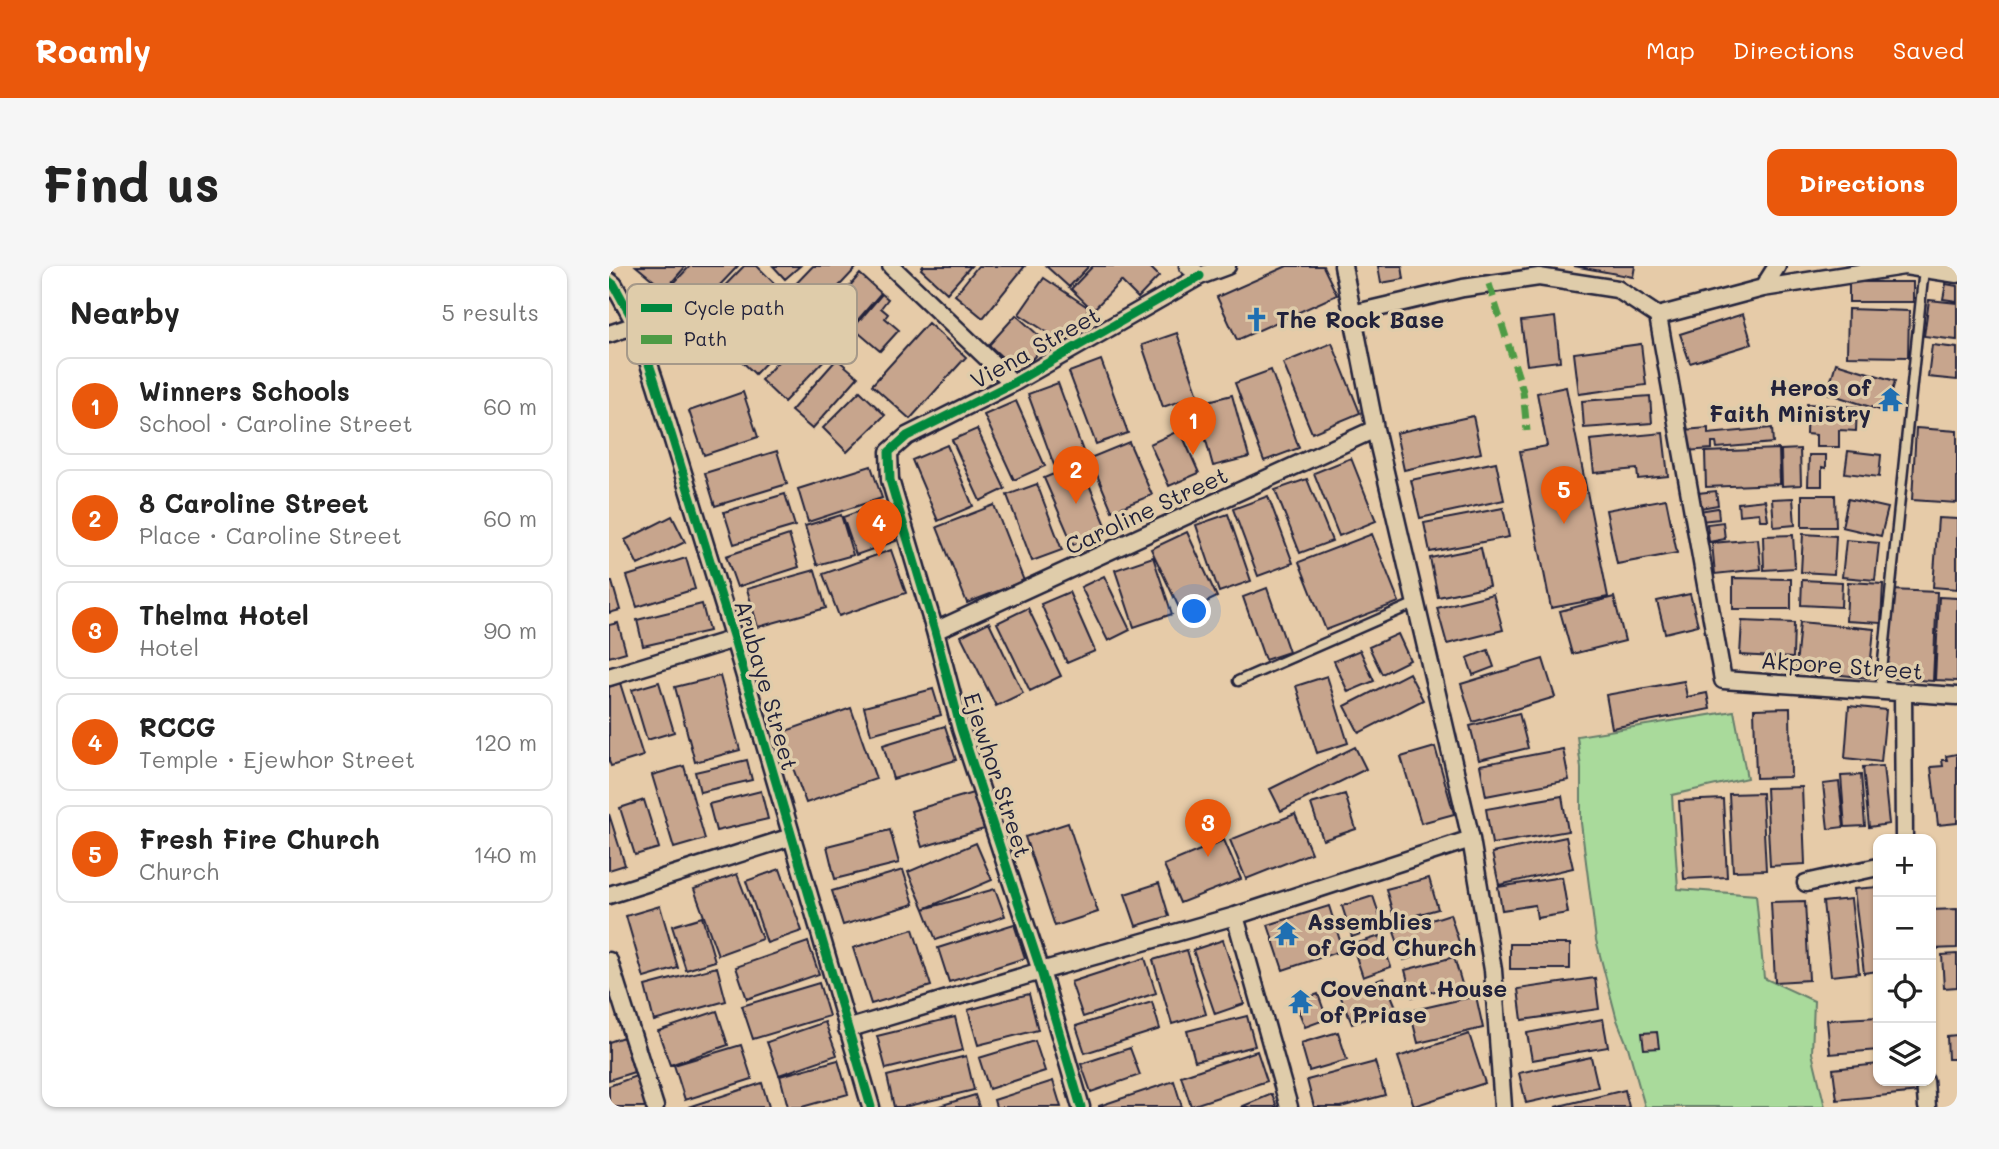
<!DOCTYPE html>
<meta charset="utf-8">
<style>
body{margin:0;font-family:Mali,sans-serif;background:#f6f6f6;color:#222}
.controls{position:absolute;right:21px;bottom:21px;display:grid;overflow:hidden;border-radius:14px;box-shadow:0 2px 5px #0004}
.controls button{width:63px;height:63px;display:grid;place-items:center;padding:0;border:0;border-bottom:2px solid #e0e0e0;background:#fff;color:#222;font:35px sans-serif}
.you{position:absolute;left:586px;top:346px;width:24px;height:24px;margin:-18px;border:5px solid #fff;border-radius:50%;background:#1a73e8;box-shadow:0 0 0 10px #1a73e833}
.badge{display:grid;place-items:center;width:46px;height:46px;border-radius:50%;background:#ea580c;color:#fff;font-size:23px;font-weight:700}
.pin{position:absolute;translate:-50% -58px;filter:drop-shadow(0 2px 4px #0008)}
.pin::after{content:'';position:absolute;top:37px;width:24px;height:21px;background:inherit;clip-path:polygon(0 0,100% 0,50% 100%)}
.list{margin:0;padding:0;list-style:none}
h2{display:flex;justify-content:space-between;align-items:center;height:91px;margin:0;padding:0 28px;font-size:30px}
h2 small{font-size:23px;font-weight:400;color:#767676}
.list li{display:grid;grid-template-columns:46px 1fr auto;gap:21px;align-items:center;box-sizing:border-box;height:98px;margin:0 14px 14px;padding:0 14px;border:2px solid #e0e0e0;border-radius:14px}
.list b{display:block;font-size:26px;white-space:nowrap}
.list p{margin:0;font-size:23px;white-space:nowrap;color:#767676}
.list em{font-size:23px;font-style:normal;color:#767676}
.icon{flex:none;width:38px;height:38px;fill:none;stroke:currentColor;stroke-width:2;stroke-linecap:round;stroke-linejoin:round}
.map{position:relative;flex:none;width:1348px;height:841px;overflow:hidden;border-radius:14px}
header{display:flex;align-items:center;gap:42px;box-sizing:border-box;height:98px;padding:0 35px;background:#ea580c;color:#fff}
header strong{font-size:33px}
nav{display:flex;gap:38px;margin-inline-start:auto;font-size:24px}
.intro{display:flex;align-items:center;justify-content:space-between;box-sizing:border-box;height:168px;padding:0 42px}
h1{margin:0;font-size:49px}
.button{padding:18px 32px;border-radius:14px;background:#ea580c;color:#fff;font-size:24px;font-weight:700}
main{display:flex;gap:42px;padding:0 42px}
aside{flex:1;background:#fff;border-radius:14px;box-shadow:0 2px 5px #0004}
.map>svg:first-child{display:block}
.green{fill:#a9da9b;stroke:#667e6b;stroke-width:2}
.building{fill:#c7a58d;stroke:#22223b;stroke-width:2}
.lines{fill:none;stroke-linecap:round;stroke-linejoin:round}
.service-casing{stroke:#22223b;stroke-width:13}
.minor-casing{stroke:#22223b;stroke-width:21}
.service{stroke:#dfccaa;stroke-width:8}
.minor{stroke:#dfccaa;stroke-width:16}
.quiet{stroke:#4d9b45;stroke-width:7;stroke-dasharray:14 7;stroke-linecap:butt}
.cycleway-casing{stroke:#dfccaa;stroke-width:13}
.cycleway{stroke:#00873e;stroke-width:9}
.labels{text-anchor:middle;dominant-baseline:central;stroke-width:7;stroke-linejoin:round;paint-order:stroke}
.poi-label{font-size:23px;font-weight:bold;fill:#22223b;stroke:#dfccaa;text-anchor:start}
.street-label{font-size:23px;fill:#22223b;stroke:#dfccaa}
.key{fill:#dfccaa;stroke:#a69989;stroke-width:2}
.key-label{font-size:19px;fill:#22223b}
</style>
<header>
<strong>Roamly</strong>
<nav><a>Map</a><a>Directions</a><a>Saved</a></nav>
</header>
<div class="intro"><h1>Find us</h1><a class="button">Directions</a></div>
<main>
<aside>
<h2>Nearby<small>5 results</small></h2>
<ul class="list">
<li><span class="badge">1</span><div><b>Winners Schools</b><p>School · Caroline Street</p></div><em>60 m</em></li>
<li><span class="badge">2</span><div><b>8 Caroline Street</b><p>Place · Caroline Street</p></div><em>60 m</em></li>
<li><span class="badge">3</span><div><b>Thelma Hotel</b><p>Hotel</p></div><em>90 m</em></li>
<li><span class="badge">4</span><div><b>RCCG</b><p>Temple · Ejewhor Street</p></div><em>120 m</em></li>
<li><span class="badge">5</span><div><b>Fresh Fire Church</b><p>Church</p></div><em>140 m</em></li>
</ul>
</aside>
<div class="map">
<svg width="1348" height="841" viewBox="0 0 1348 841">
<rect width="100%" height="100%" fill="#e6cba8"/>
<filter id="ink" filterUnits="userSpaceOnUse"><feTurbulence type="fractalNoise" baseFrequency=".0143" numOctaves="2"/><feDisplacementMap in="SourceGraphic" scale="14" xChannelSelector="R" yChannelSelector="G"/><feConvolveMatrix kernelMatrix="1 2 1 2 8 2 1 2 1" color-interpolation-filters="sRGB"/></filter>
<g filter="url(#ink)">
<path class="green" d="M1125 445 1138 512 1063 529 1069 623 1147 629 1155 712 1205 735 1203 787 1216 841H1036L1019 781 1008 754 987 674 972 557V502L968 470Z"/>
<path class="building" d="M27 0H77L56 24Z
M81 0H129L89 42 64 18Z
M135 0H148L165 17 118 65 94 42Z
M164 0H191L176 13Z
M204 0H249L202 50 178 27Z
M314 0H362L338 27 312 3Z
M369 0H416L374 52 346 29Z
M437 0H480L460 21Z
M484 0H540L550 10 529 32 512 15 484 44 462 23Z
M678 0H714L728 29 628 74 608 31Z
M769 0H793L795 13 772 17Z
M965 0H1026L1024 11Z
M251 8 272 27 230 76 209 57Z
M435 12 480 42 456 78 410 48Z
M1240 16H1304V36H1240Z
M1337 18 1348 20V35L1334 33Z
M273 28 279 33 272 42 279 48 276 52 290 64 271 85 244 62Z
M171 34 195 57 146 108 122 85Z
M1320 34 1348 37V74L1315 70Z
M1239 43 1300 45 1299 91 1238 90Z
M1134 48 1143 78 1081 97 1071 68Z
M407 49 438 77 410 107 380 79Z
M946 51 951 95 918 99 912 55Z
M319 57 357 91 301 153 263 119Z
M568 67 589 129 554 141 533 79Z
M194 69 218 91 175 136 152 114Z
M723 77 751 147 703 167 674 97Z
M1032 78 1037 119 970 128 965 87Z
M1323 79 1348 82V114L1319 111Z
M228 93 249 111 203 163 182 145Z
M492 94 519 167 487 178 460 106Z
M1227 97 1286 115 1277 146 1218 127Z
M662 104 690 182 655 195 626 117Z
M449 117 475 188 445 199 419 128Z
M957 121 999 331 942 342 911 185 938 180 928 127Z
M251 125 276 149 238 186 214 162Z
M134 126 149 171 95 189 80 145Z
M623 129 640 191 604 200 587 138Z
M1041 130 1043 157 975 162 973 135Z
M407 135 436 200 405 214 375 149Z
M1198 138 1248 141 1247 165 1230 164V181H1207V169L1197 168Z
M864 150 872 187 795 204 787 167Z
M1099 162V168L1163 162 1164 177 1108 182 1107 177H1103V183L1077 185 1075 164Z
M1307 162 1348 165V237L1303 234Z
M368 163 396 223 371 235 343 174Z
M571 164 590 207 560 220 541 178Z
M1054 167 1059 210 1029 213 1028 203 985 207 981 174Z
M520 176 543 229 503 245 481 192Z
M338 179 364 240 329 255 303 194Z
M1170 183 1171 218 1097 221 1096 186Z
M1191 183 1192 219 1173 220 1172 184Z
M168 185 178 218 106 240 96 207Z
M1239 185 1272 189 1270 211 1236 207Z
M1200 189H1217V202L1213 201V220H1199Z
M742 192 767 255 730 270 705 207Z
M887 196 895 234 811 252 802 214Z
M471 197 499 264 464 279 435 212Z
M262 200 273 232 199 256 189 223Z
M698 213 723 275 691 287 666 224Z
M428 218 453 284 423 295 398 229Z
M1107 225 1109 239 1091 242 1089 227Z
M176 228 186 260 125 278 115 246Z
M1193 229H1226L1227 261H1193Z
M659 230 684 297 649 310 624 243Z
M1184 232 1186 259 1165 261 1163 233Z
M1057 233 1068 287 1008 298 997 244Z
M1239 233 1279 242 1272 270 1233 261Z
M1156 234 1159 254H1151L1150 247 1130 249 1129 237Z
M273 237 287 275 247 289 234 251Z
M385 239 415 315 358 337 328 261Z
M894 242 900 271 821 286 815 257Z
M1109 242 1110 253 1092 255 1090 245Z
M619 248 642 315 610 326 587 259Z
M232 249 244 289 208 299 196 260Z
M63 250 76 276 29 299 16 274Z
M1329 252 1348 253V323L1324 321Z
M1114 256 1116 273 1100 276 1098 258Z
M578 266 608 331 573 348 542 283Z
M763 268 790 336 717 364 690 296Z
M1194 268 1227 270 1225 308 1192 306Z
M180 269 190 301 128 321 117 290Z
M1184 269 1186 302 1155 304 1154 270Z
M1149 273 1152 303 1106 308 1103 277Z
M1237 274 1270 277 1266 314 1233 311Z
M872 282 880 320 829 331 821 292Z
M282 284 297 327 230 350 214 308Z
M544 291 563 348 525 361 506 304Z
M77 292 86 323 28 341 18 310Z
M206 304 217 342 149 361 138 323Z
M495 310 521 364 499 375 472 321Z
M1124 312 1182 313V343H1124Z
M1193 314 1233 316 1232 341 1192 339Z
M0 316H3L11 344 0 347Z
M1239 316 1274 318 1272 357 1237 355Z
M658 322 680 386 656 394 634 331Z
M1282 324 1328 326 1324 415 1278 412Z
M460 326 486 385 458 397 432 338Z
M884 328 894 364 838 378 828 342Z
M1081 328 1089 359 1056 367 1048 335Z
M1005 331 1016 375 963 388 951 345Z
M1330 331 1348 332V415L1326 414Z
M93 338 100 365 34 380 28 354Z
M419 342 452 410 421 425 388 357Z
M1133 355 1185 357 1184 392 1131 389Z
M380 356 414 427 387 440 352 370Z
M1191 356 1265 363 1260 412 1224 408 1225 400 1213 399V403L1187 401Z
M9 357 17 386 0 391V359Z
M789 368 801 394 773 408 760 381Z
M751 384 765 415 739 426 725 395Z
M879 384 885 401 864 409 858 392Z
M934 393 946 431 864 456 852 418Z
M800 407 814 434 750 467 736 440Z
M111 410 131 484 86 496 66 421Z
M718 410 739 477 708 487 687 420Z
M1075 415 1078 431 1098 427 1101 443 1003 462 997 429Z
M50 416 65 466 38 474 23 424Z
M11 417 34 490 2 500 0 495V421Z
M324 423 332 449 262 468 255 441Z
M1240 440 1277 444 1272 496 1236 492Z
M242 442 267 513 197 537 171 467Z
M1181 442 1182 511 1147 512 1145 443Z
M910 447 919 482 870 494 861 460Z
M336 460 347 494 284 513 274 479Z
M746 481 757 503 672 545 661 523Z
M826 481 845 548 812 557 792 491Z
M954 483 960 514 877 530 871 499Z
M1348 488V557L1329 559 1322 501 1334 500 1333 494H1338L1337 490Z
M138 494 143 514 91 526 86 506Z
M75 500 96 573 65 582 43 509Z
M1274 500 1280 558 1260 561 1254 501Z
M1252 509 1256 560 1236 561 1232 510Z
M1230 516 1235 561 1219 563 1214 518Z
M1193 521 1196 598 1161 600 1157 522Z
M152 525 159 553 107 565 100 538Z
M364 527 375 563 313 581 302 545Z
M1153 527 1157 604 1124 605 1120 528Z
M736 528 747 563 714 574 702 538Z
M953 530 959 565 883 578 877 543Z
M1114 533 1118 611 1075 613 1070 535Z
M35 534 50 582 26 589 11 542Z
M0 548 16 599 0 604Z
M686 548 702 587 637 613 621 574Z
M459 557 489 646 446 660 416 571Z
M281 564 290 597 226 613 218 580Z
M957 571 964 602 890 619 883 587Z
M615 574 632 613 571 637 555 599Z
M367 577 383 614 315 643 299 606Z
M171 603 193 665 158 677 137 615Z
M294 604 305 638 234 659 223 625Z
M128 608 153 673 109 689 85 623Z
M953 611 959 647 928 652 926 639 893 644 889 621Z
M820 612 829 643 786 655 777 623Z
M550 617 560 650 527 660 516 628Z
M1269 621V705L1255 707 1245 623Z
M386 623 396 650 327 674 315 643Z
M764 630 774 660 743 671 733 640Z
M1242 633 1250 707 1222 710 1214 636Z
M1196 635 1200 714 1166 716 1162 636Z
M51 640 69 702 35 712 17 650Z
M720 640 734 684 674 704 659 659Z
M1348 643V682L1322 683V644Z
M841 648 850 676 795 694 785 666Z
M93 651 106 695 77 704 63 660Z
M405 658 416 692 340 716 329 682Z
M304 663 322 720 262 738 244 682Z
M771 670 782 701 754 711 743 679Z
M614 674 635 738 606 748 584 684Z
M199 676 210 708 138 733 127 701Z
M901 678H961V703H901Z
M578 684 597 748 563 758 544 694Z
M1348 688V721L1335 722 1333 689Z
M845 691 853 718 803 731 796 704Z
M536 692 547 727 474 751 462 716Z
M108 701 117 735 45 755 36 720Z
M775 712 787 741 743 758 731 729Z
M986 712 990 743 913 754 909 723Z
M210 717 220 750 144 773 133 740Z
M420 728 429 764 369 779 359 744Z
M709 728 718 753 696 761 686 736Z
M867 730 874 762 809 777 801 745Z
M543 736 551 763 476 787 467 760Z
M108 745 119 779 61 799 49 765Z
M638 750 646 780 586 795 578 765Z
M346 751 354 784 277 803 268 770Z
M1269 751V784L1221 788 1218 754Z
M994 753 999 781 923 794 918 767Z
M216 756 228 789 170 809 158 776Z
M729 766 738 794 700 805 692 777Z
M1048 766 1050 782 1035 783 1033 767Z
M860 768 876 817 805 840 789 791Z
M1348 769V793H1339L1338 770Z
M14 771 25 806 0 814V776Z
M426 775 436 805 380 823 370 792Z
M132 779 143 813 76 834 65 799Z
M521 782 531 809 482 826 472 798Z
M648 785 658 815 582 840 572 810Z
M357 790 365 824 295 841H285L278 810Z
M982 791 989 821 917 837 910 807Z
M229 794 239 828 193 841H179L171 810Z
M766 796 776 829 732 841H705L698 814Z
M1269 798V815H1309L1310 826 1228 834 1224 803Z
M27 810 38 841H0V820Z
M444 815 452 841H387L385 834Z
M565 815 573 841H490V840Z
M153 817 160 841H79Z
M1016 824 1020 841H946Z
M663 828 668 841H632Z
M366 829 370 841H327Z"/>
<g class="lines">
<defs>
<path id="service" d="M629 415 807 337
M1271 424 1315 3"/>
<path id="minor" d="M282 0 404 117
M579 0 591 10 618 0
M734 0 766 163 862 573 884 704 894 841
M1296 0 1348 8
M0 15 5 19 27 59 47 119 125 373 262 841
M1154 22 1168 0
M743 48 854 22 930 11 1008 23 1049 50 1154 22 1295 0
M1049 50 1114 414 1348 430
M0 68 27 59
M326 365 766 163
M0 411 125 373
M1294 426 1295 573
M1197 617 1269 601
M0 629 182 571
M626 650 680 841
M0 695 46 841
M238 763 432 705 626 650 862 573
M1316 815 1318 841
M472 841 432 705 352 463 326 365 281 214 280 186 298 170 404 117 591 10"/>
</defs>
<use href="#service" class="service-casing"/>
<use href="#minor" class="minor-casing"/>
<use href="#service" class="service"/>
<use href="#minor" class="minor"/>
<path class="quiet" d="M880 18 914 125 918 165"/>
<defs>
<path id="cycleway" d="M0 15 5 19 27 59 47 119 125 373 262 841
M472 841 432 705 352 463 326 365 281 214 280 186 298 170 404 117 591 10"/>
</defs>
<use href="#cycleway" class="cycleway-casing"/>
<use href="#cycleway" class="cycleway"/>
</g>
</g>
<defs>
<symbol id="church-bare" viewBox="-9 -9 18 18"><path d="M-1.2-6h2.4v3.5h3.3v2.4h-3.3V6h-2.4V-.1h-3.3v-2.4h3.3Z" fill="#1f6fb2" stroke="#dfccaa" stroke-width="2.5" paint-order="stroke"/></symbol>
<symbol id="temple-bare" viewBox="-9 -9 18 18"><path d="M0-6L5-2H3V0L6.5 2.5H4V6H1.5V3h-3V6H-4V2.5H-6.5L-3 0V-2H-5Z" fill="#1f6fb2" stroke="#dfccaa" stroke-width="2.5" paint-order="stroke"/></symbol>
</defs>
<g fill-rule="evenodd">
<use href="#church-bare" x="630" y="36" width="35" height="35"/>
<use href="#temple-bare" x="1264" y="116" width="35" height="35"/>
<use href="#temple-bare" x="660" y="650" width="35" height="35"/>
<use href="#temple-bare" x="674" y="718" width="35" height="35"/>
</g>
<g class="labels">
<g class="poi-label">
<text x="667" y="53">The Rock Base</text>
<text x="1262" y="121" text-anchor="end">Heros of<tspan x="1262" dy="26">Faith Ministry</tspan></text>
<text x="698" y="655">Assemblies<tspan x="698" dy="26">of God Church</tspan></text>
<text x="711" y="722">Covenant House<tspan x="711" dy="26">of Priase</tspan></text>
</g>
<g class="street-label">
<text transform="translate(426 81) rotate(-29)">Viena Street</text>
<text transform="translate(537 244) rotate(-25)">Caroline Street</text>
<text transform="translate(1233 399) rotate(4)">Akpore Street</text>
<text transform="translate(158 419) rotate(74)">Arubaye Street</text>
<text transform="translate(389 509) rotate(72)">Ejewhor Street</text>
</g>
</g>
<rect x="18" y="18" width="230" height="80" rx="10" class="key"/>
<rect x="32" y="38" width="31" height="8" fill="#00873e"/>
<rect x="32" y="69" width="31" height="9" fill="#4d9b45"/>
<g class="key-label">
<text x="75" y="49">Cycle path</text>
<text x="75" y="80">Path</text>
</g>
</svg>
<div class="controls">
<button>+</button>
<button>−</button>
<button><svg class="icon" aria-label="locate" viewBox="0 0 24 24"><circle cx="12" cy="12" r="6"/><path d="M12 2v4M12 18v4M2 12h4M18 12h4"/></svg></button>
<button><svg class="icon" aria-label="layers" viewBox="0 0 24 24"><path d="M12 4l9 5-9 5-9-5zM3 14l9 5 9-5"/></svg></button>
</div>
<div class="you"></div>
<div class="pin badge" style="left:584px;top:189px">1</div>
<div class="pin badge" style="left:467px;top:238px">2</div>
<div class="pin badge" style="left:599px;top:591px">3</div>
<div class="pin badge" style="left:270px;top:291px">4</div>
<div class="pin badge" style="left:955px;top:258px">5</div>
</div>
</main>
